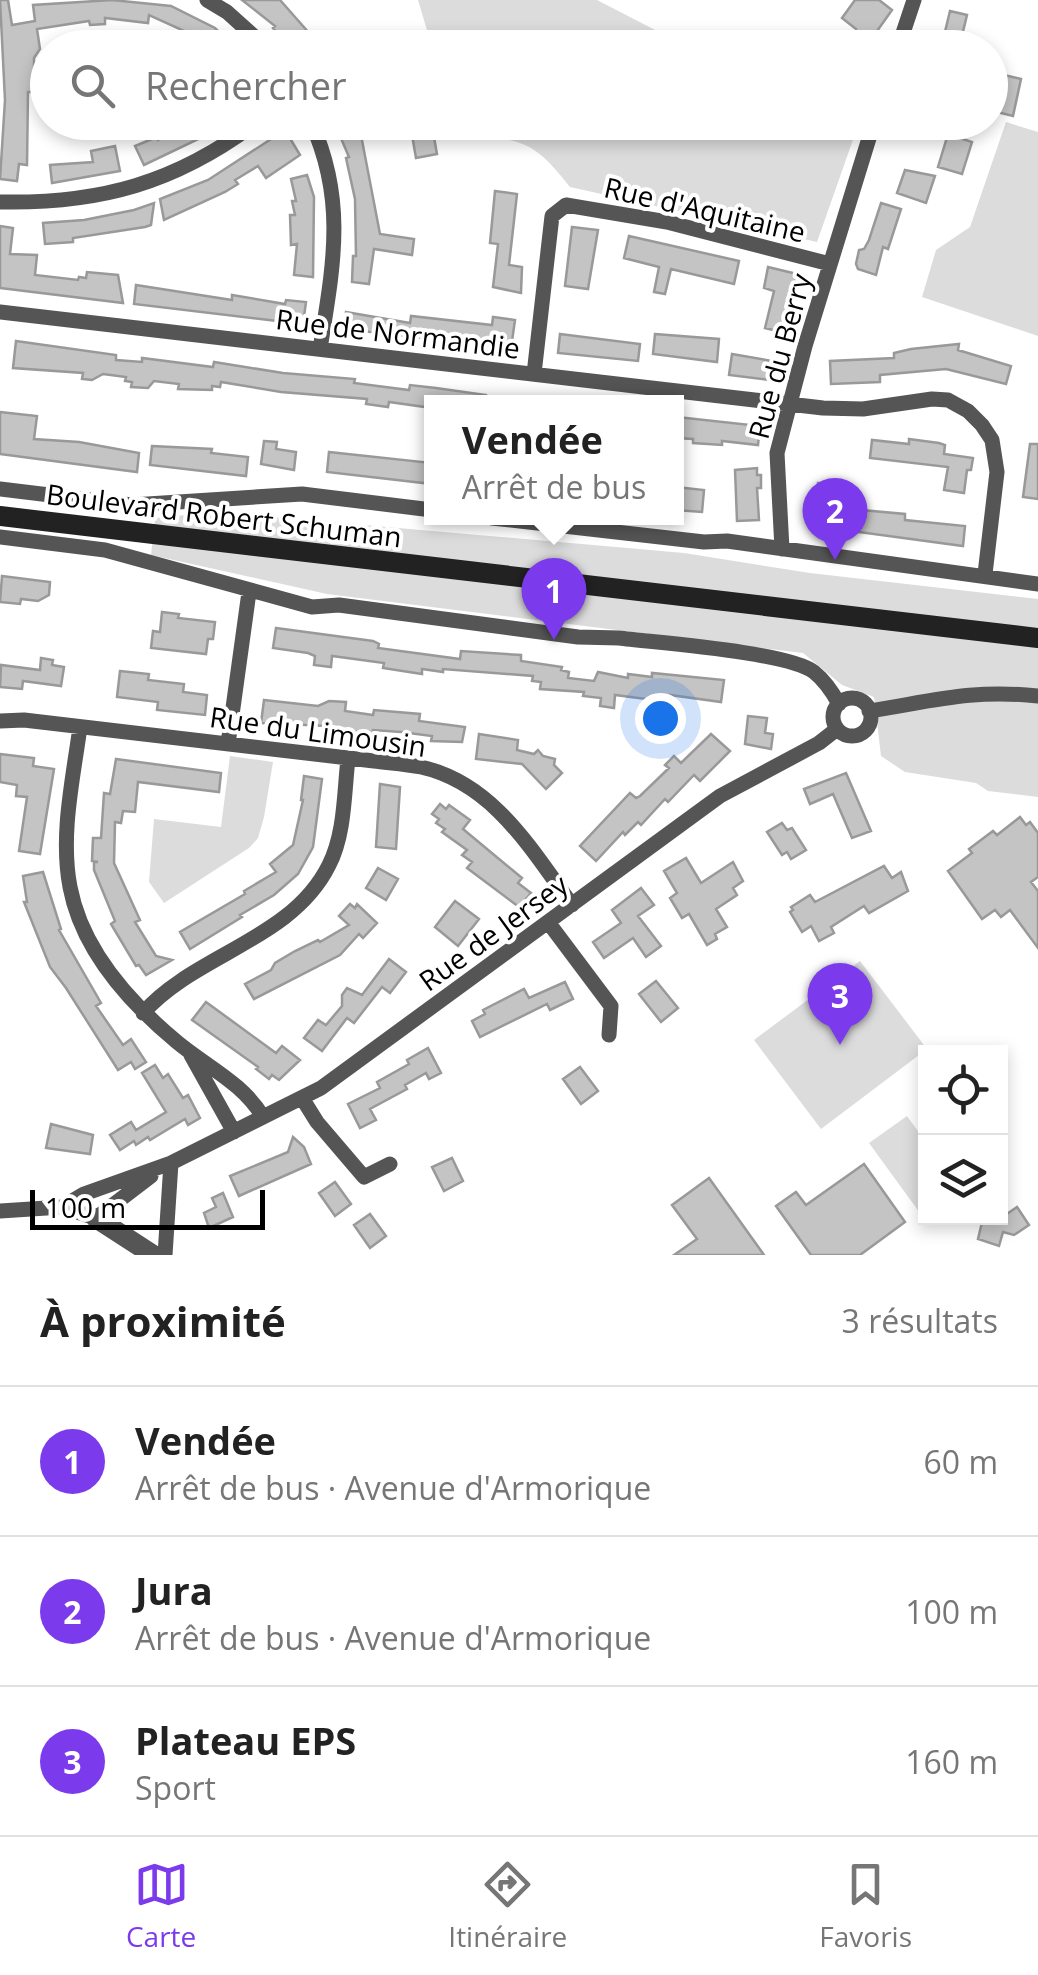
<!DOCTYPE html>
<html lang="fr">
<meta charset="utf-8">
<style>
body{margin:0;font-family:"Open Sans",sans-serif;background:#f6f6f6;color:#222}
.controls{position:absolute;right:30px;bottom:30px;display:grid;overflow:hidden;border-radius:0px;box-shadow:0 5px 15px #0003}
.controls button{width:90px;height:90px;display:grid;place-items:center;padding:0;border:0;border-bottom:2px solid #e0e0e0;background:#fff;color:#222;font:50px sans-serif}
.scale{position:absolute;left:30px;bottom:25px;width:235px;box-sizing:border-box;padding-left:10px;border:5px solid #000;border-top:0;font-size:28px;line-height:35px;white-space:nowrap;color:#000;-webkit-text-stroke:8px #fff;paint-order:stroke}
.you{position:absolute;left:660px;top:718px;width:35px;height:35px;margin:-25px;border:8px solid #fff;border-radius:50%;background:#1a73e8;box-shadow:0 0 0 15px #1a73e833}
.badge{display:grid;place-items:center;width:65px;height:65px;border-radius:50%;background:#7c3aed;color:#fff;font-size:32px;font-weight:700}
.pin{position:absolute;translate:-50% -82px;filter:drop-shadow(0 2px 5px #0008)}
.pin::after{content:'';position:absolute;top:52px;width:35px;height:30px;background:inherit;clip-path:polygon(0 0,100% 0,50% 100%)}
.popup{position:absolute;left:424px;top:395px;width:260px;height:130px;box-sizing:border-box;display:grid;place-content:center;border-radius:0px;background:#fff;filter:drop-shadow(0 2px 8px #0005);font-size:32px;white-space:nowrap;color:#767676}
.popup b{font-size:38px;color:#222}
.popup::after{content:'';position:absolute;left:50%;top:100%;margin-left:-20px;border:20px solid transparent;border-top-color:#fff}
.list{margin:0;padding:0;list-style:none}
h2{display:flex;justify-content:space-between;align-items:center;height:130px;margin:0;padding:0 40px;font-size:42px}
h2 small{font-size:32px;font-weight:400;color:#767676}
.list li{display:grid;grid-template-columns:65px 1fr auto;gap:30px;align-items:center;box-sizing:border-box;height:150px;padding:0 40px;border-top:2px solid #e0e0e0}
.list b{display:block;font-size:38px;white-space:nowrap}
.list p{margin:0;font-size:32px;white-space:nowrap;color:#767676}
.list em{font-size:32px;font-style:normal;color:#767676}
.icon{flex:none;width:55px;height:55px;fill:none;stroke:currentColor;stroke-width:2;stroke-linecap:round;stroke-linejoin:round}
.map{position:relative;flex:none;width:1038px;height:1255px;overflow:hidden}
.search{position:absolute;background:#fff;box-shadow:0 5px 15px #0003;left:30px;right:30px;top:30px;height:110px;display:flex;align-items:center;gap:25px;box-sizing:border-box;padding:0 35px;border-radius:55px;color:#767676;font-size:38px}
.sheet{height:580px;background:#fff}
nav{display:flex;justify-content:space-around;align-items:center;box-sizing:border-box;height:140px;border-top:2px solid #e0e0e0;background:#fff;font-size:28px;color:#767676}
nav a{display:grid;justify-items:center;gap:5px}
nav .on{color:#7c3aed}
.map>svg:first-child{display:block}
.green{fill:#dcdcdc}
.building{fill:#c4c4c4;stroke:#999;stroke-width:2.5}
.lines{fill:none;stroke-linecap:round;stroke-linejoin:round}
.minor{stroke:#555;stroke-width:15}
.tertiary{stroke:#555;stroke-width:20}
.secondary{stroke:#222;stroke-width:20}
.labels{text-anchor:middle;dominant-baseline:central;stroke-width:8;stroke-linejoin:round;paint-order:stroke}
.street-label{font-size:28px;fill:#000;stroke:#fff}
</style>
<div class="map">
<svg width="1038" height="1255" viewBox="0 0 1038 1255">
<rect width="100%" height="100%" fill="#fff"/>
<path class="green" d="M418 0H597L688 47H432Z
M1006 122 1038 132V336L922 297 936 250 970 227Z
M833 123 855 134 817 242 570 187C536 144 526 140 472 135L464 123Z
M215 512 684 553 810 573 1038 599V797L988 791 976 783 905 772 881 756 874 697 842 685 803 653 327 594 151 555 155 518Z
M230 756 273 762 264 817 258 838 249 848 164 903 149 882 154 819 221 827Z
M860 961 927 1049 821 1129 754 1040Z
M907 1116 925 1141 926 1218H929L925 1220 869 1143Z"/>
<path class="building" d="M0 0H8L12 25 35 21 33 5 112 0 171 6 215 28 236 48H211L202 39 149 15 148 23 105 18V24L90 25 89 21 37 29 40 49 34 58V92H28L27 165 19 164 17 181 0 179 5 100Z
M242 0H280L310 34 305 38 314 48H291L273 28 275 26Z
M855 0H879L892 10 865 48H856L847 41 856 29 842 18Z
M950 11 967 15 960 44 943 40Z
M1004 75 1021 79 1013 116 997 112Z
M190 122H205L211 133 144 165 135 146 157 137 158 140Z
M334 122H356L361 135 380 234 414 239 412 255 374 249 369 284 352 282 353 256H356L355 199 346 158 349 157Z
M432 126 437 154 416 158 411 129Z
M285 130 300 155 266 178 258 166 235 180 238 184 225 192 164 220 160 199 208 180Z
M948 134 972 142 962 174 938 167Z
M115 146 120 171 52 183 50 165 93 162 91 151Z
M905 170 935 176 926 203 897 193Z
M307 175 314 197 313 277 294 275 297 244 291 245 290 215H295L292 201H296L291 179Z
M495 191 517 194 509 265 522 267 521 293 493 287 498 244 490 243Z
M154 203 151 225 145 227 73 238V242L45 244 43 223 84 220 134 210Z
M881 203 901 209 888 249 883 247 876 275 858 269 856 264 859 250 864 249 869 240Z
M0 226 13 228 10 254 37 255 35 275 78 280 79 277 86 278 87 272 118 275 123 303 0 288Z
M572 227 598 230 588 289 565 286Z
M629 236 739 261 734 284 671 269 665 294 654 292 659 267 624 258Z
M768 267 797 274 785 333 765 328 774 291 764 288Z
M136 285 232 300V295L285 304 286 300 306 302 303 324 134 304Z
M346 312 410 323 411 316 492 325 493 317 515 320 511 348 344 329Z
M560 334 640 344 638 361 558 353Z
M655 334 719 339 717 362 653 354Z
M16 341 116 355V360L142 362V358L213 367 214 362 283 373 355 379 354 383 409 390 410 385 436 388 486 395V402H432V408L389 402 388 407 366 404 367 399 281 392 221 382 220 387 212 386V390L178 389 179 384 154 381 148 388 131 387 132 382 125 381 126 377 103 374 92 380 82 379 83 373 13 368Z
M959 344 958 350 1011 366 1006 384 946 369 880 375V382L831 384 830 361 894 358V353L911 349Z
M732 354 772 361 770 380 729 375Z
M0 412 37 416 34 439 79 442 139 453 137 472 0 454Z
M677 417 760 426 758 445 722 441V445L693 443V439L676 438Z
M909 439 939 443 945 445 944 454 973 458 971 470H967L964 493 944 490 948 467 870 458 872 440 909 444Z
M264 441 277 442 276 449 296 452 294 470 261 464Z
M1030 444H1038V499L1023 497Z
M152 446 212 449 211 453 248 457 246 476 150 465Z
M329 452 432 463V484L327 472Z
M757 468V475H761V488H757L759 520 737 521 735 470Z
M818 483 832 484 829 507 905 514V520L965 526 963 546 814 526Z
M676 487 704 490 702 512 676 510Z
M2 576 50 582 49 595 38 601 21 599 20 604 0 602Z
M162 612 179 614 178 618 215 622 213 639H208L206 654 151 648 153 631 160 632Z
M276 628 373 641 379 644 378 648 460 659 461 651 521 655V661L562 667 561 670 569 672 568 678 594 681 598 672 628 678V674L652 677V673L724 680 721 702 670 695 668 707 653 705 654 700 615 695 614 708 600 706 601 698 583 696 584 692 540 689 541 682 532 681 533 676 443 669V672L422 669V674L383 668 384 663 332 656 331 667 314 665 315 656 308 653 273 648Z
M41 658 53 660 52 665 64 667 61 686 23 681 22 689 0 687 1 665 40 670Z
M120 671 149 674 148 680 184 684 183 692 207 695 205 715 157 710 158 702 117 697Z
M264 700 318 706 329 701 346 702 345 711 373 715 374 710 420 714 419 721 465 727 462 742 431 741 432 736 401 732 373 730 372 735 328 726 261 723Z
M748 716 767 718 765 733 773 734 771 749 745 744Z
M479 734 518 740 517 750 534 754 538 750 543 756 555 759 554 765 562 773 546 789 522 764 476 759Z
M711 734 730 751 700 781 694 775 668 802 665 799 641 825 638 822 625 835 623 832 596 861 580 846 630 793 636 798 640 796 669 768 665 765 674 756 681 763Z
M0 754 34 758 33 766 54 769 40 854 19 851 27 797 16 796 17 785 0 782Z
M116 759 221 773 219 792 138 782 135 812 123 811 121 823 115 822 114 863 140 920 135 922 156 956 172 960 146 975 139 965 136 966 111 924 115 921 94 870V862H98L92 861 93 838H101L104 793 110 794Z
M846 773 871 831 852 838 833 794 810 804 804 789Z
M304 776 322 779 313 847 298 874 274 895 240 915 242 917 190 949 180 932 245 894 244 891 276 872 270 864 293 845 303 800H301Z
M380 784 400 787 396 849 376 847Z
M440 804 446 809 449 805 470 820 463 829 522 878 518 883 531 893 519 907 467 868 472 862 462 855 467 850 442 832 445 829 436 823 439 819 432 814Z
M1020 817 1026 825 1030 822 1038 833V877L1031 882 1038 891V948L1010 910 1001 917 995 910 982 919 948 871 972 853 969 849 993 831 997 835Z
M782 823 787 830 792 828 806 850 791 859 787 852 782 855 767 832Z
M686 858 701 883 733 862 743 881 733 888 737 895 716 909 727 927 715 934 717 939 707 945 689 914 682 918 670 898 677 893 664 871Z
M884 866 892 878 901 872 908 891 869 913 864 906 831 927 834 933 819 941 811 926 802 932 790 912 793 910 791 907 810 895 815 902Z
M378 868 398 879 386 900 366 888Z
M43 872 61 929 59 930 101 1003 96 1006 123 1045 131 1039 146 1062 135 1069 131 1062 118 1070 66 988 50 967 24 902H27L23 876Z
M641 888 654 905 638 916 661 946 646 957 633 938 604 958 593 942 621 923 612 910Z
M455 901 479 919 458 946 435 927Z
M350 904 355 908 357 904 377 923 363 938 359 934 340 955 254 999 245 984 271 970 275 963 295 951 318 940 320 942 349 925 339 916Z
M389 959 406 972 390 993 382 987 354 1023 347 1018 322 1051 304 1038 318 1020 326 1025 342 1006V995L347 988 362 995Z
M656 981 678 1008 661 1022 639 994Z
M565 982 573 999 550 1010 547 1004 480 1037 472 1021 485 1014 483 1010 524 989 529 998Z
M206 1002 276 1053 282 1046 300 1060 279 1080 272 1075 269 1079 256 1069 258 1067 192 1020Z
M428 1048 441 1073 429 1079 426 1073 405 1085 407 1089 370 1109 376 1120 360 1128 348 1104 380 1088 377 1082 409 1064 407 1060Z
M155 1065 163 1078 168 1074 183 1098 188 1095 200 1118 188 1125 185 1119 150 1140 148 1137 136 1145 134 1141 120 1150 110 1135 131 1122 136 1130 166 1112 142 1073Z
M580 1067 598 1091 581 1104 563 1079Z
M51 1124 93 1135 90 1154 46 1148Z
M293 1137 304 1147 311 1164 239 1196 230 1176 288 1152Z
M452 1158 463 1181 444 1191 432 1167Z
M864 1164 905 1222 860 1255H811L776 1206 796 1192 806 1205Z
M709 1178 764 1255H674L697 1239 672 1205Z
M335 1182 351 1204 335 1216 319 1193Z
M223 1193 233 1217 209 1228 204 1213 216 1207 212 1198Z
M1017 1207 1029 1225 1014 1235 1003 1232 999 1246 978 1239 983 1218H1001Z
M370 1214 386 1236 370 1248 354 1225Z"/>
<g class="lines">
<path class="minor" d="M207 0 227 12 267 48
M898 48 914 0
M311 122C347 201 333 267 320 349
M0 202C100 204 176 183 257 122
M0 312 823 408 863 409 932 399 948 400 968 411 982 425 992 440 997 472 985 574
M534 374 552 216 566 205 667 222 830 264
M0 489 132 505 302 494 432 510
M492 518 704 542 727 541 1038 584
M0 537 105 550 312 607 339 605 578 637 619 638C659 643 787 652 814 672 824 680 833 693 839 704
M782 549 777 453 805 346 874 122
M833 717a19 19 0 1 1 38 0a19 19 0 1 1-38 0Z
M869 711C933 701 972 689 1038 696
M0 721 24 720 374 761C390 763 406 764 421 767 493 783 531 849 572 905
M80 727C73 779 60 835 70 887 82 951 130 1003 177 1042 207 1067 243 1083 263 1117
M228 744 249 592
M548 922 611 1006 609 1035
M143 1013C195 954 292 940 329 865 345 834 344 793 348 759
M191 1055 234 1132
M302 1098 317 1122 364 1177 390 1164
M62 1207 84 1194 171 1163 321 1088 720 796 819 743 837 729
M0 1211 62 1207 96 1218 151 1176
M165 1255 171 1163"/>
<path class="tertiary" d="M96 1218 153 1255"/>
<path class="secondary" d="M0 516 1038 638"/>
</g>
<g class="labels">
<g class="street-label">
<text transform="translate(705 209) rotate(13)">Rue d'Aquitaine</text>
<text transform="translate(398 333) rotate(7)">Rue de Normandie</text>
<text transform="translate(779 356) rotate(-75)">Rue du Berry</text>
<text transform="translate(224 515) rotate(7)">Boulevard Robert Schuman</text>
<text transform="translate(318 731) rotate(8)">Rue du Limousin</text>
<text transform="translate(493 932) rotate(-36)">Rue de Jersey</text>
</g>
</g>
</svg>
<div class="controls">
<button><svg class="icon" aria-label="locate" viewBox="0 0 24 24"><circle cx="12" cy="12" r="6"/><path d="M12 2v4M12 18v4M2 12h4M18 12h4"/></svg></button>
<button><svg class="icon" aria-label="layers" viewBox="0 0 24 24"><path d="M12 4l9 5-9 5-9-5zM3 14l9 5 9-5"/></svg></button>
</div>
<div class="scale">100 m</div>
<div class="you"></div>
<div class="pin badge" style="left:554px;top:640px">1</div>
<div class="popup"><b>Vendée</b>Arrêt de bus</div>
<div class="pin badge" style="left:835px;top:560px">2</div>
<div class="pin badge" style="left:840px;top:1045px">3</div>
<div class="search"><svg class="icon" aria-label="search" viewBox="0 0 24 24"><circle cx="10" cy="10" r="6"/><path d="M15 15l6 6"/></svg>Rechercher</div>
</div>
<section class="sheet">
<h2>À proximité<small>3 résultats</small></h2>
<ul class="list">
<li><span class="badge">1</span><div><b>Vendée</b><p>Arrêt de bus · Avenue d'Armorique</p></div><em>60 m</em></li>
<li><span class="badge">2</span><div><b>Jura</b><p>Arrêt de bus · Avenue d'Armorique</p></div><em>100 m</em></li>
<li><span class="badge">3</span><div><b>Plateau EPS</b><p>Sport</p></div><em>160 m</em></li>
</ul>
</section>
<nav>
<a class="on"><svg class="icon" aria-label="map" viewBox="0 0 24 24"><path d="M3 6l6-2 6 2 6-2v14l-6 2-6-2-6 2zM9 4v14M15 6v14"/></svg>Carte</a>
<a><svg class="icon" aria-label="directions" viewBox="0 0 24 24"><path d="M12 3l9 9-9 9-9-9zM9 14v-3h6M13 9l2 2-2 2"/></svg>Itinéraire</a>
<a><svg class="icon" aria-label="saved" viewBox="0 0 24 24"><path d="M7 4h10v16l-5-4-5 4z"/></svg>Favoris</a>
</nav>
